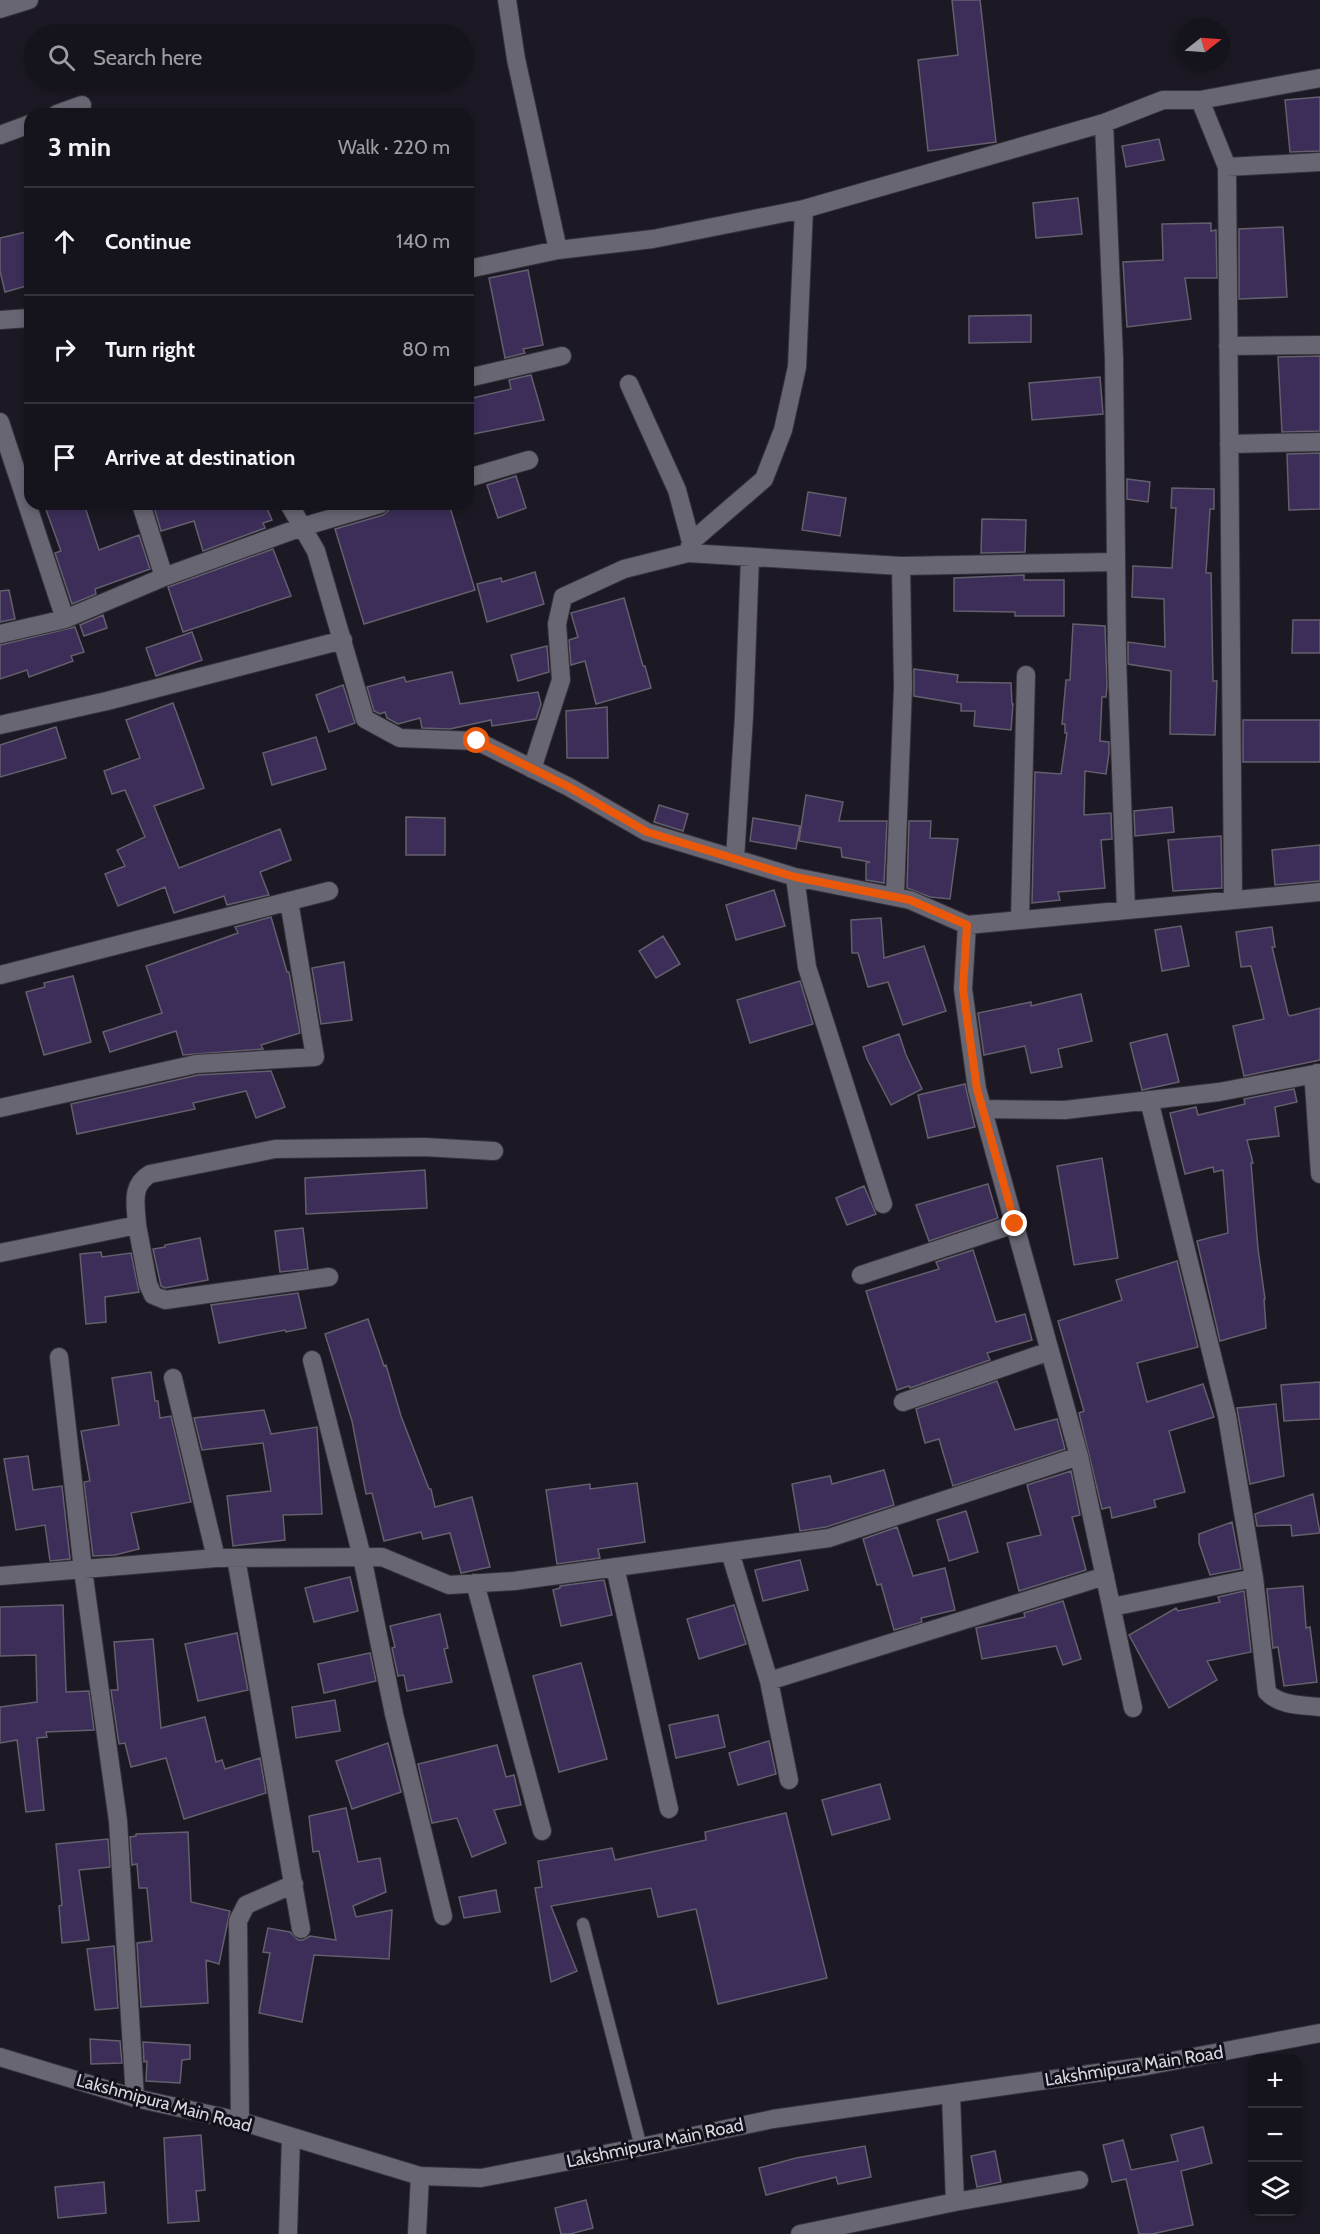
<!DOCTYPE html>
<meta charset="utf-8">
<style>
body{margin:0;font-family:Cabin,sans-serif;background:#1e1c24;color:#f1f3f6}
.controls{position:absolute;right:18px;bottom:18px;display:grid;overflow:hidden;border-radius:12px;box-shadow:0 3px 9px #0003}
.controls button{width:54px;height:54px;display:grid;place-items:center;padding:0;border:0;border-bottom:2px solid #34323a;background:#15131b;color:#f1f3f6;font:30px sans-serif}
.compass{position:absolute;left:1176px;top:18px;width:54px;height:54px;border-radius:50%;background:#15131b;box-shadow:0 3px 9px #0003;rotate:73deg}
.stop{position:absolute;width:18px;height:18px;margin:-14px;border:4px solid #ea580c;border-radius:50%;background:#fff}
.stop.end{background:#ea580c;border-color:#fff;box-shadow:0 2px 6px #0008}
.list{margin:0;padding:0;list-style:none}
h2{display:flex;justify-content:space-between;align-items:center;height:78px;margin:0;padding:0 24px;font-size:26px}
h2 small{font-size:20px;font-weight:400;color:#9d9ea3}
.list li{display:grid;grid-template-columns:39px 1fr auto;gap:18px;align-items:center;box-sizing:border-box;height:108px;padding:0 24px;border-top:2px solid #34323a}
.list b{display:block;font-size:22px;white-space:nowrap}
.list em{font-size:20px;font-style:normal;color:#9d9ea3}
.icon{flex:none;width:33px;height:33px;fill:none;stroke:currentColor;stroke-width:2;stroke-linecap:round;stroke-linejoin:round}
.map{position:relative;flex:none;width:1320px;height:2234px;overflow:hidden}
.search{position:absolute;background:#15131b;box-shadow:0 3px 9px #0003;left:24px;top:24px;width:450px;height:66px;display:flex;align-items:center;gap:15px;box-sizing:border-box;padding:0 21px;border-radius:33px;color:#9d9ea3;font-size:22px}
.panel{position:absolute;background:#15131b;box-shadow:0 3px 9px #0003;left:24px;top:108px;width:450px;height:402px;border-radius:18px}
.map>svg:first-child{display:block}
.building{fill:#3c2e58;stroke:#635f6d;stroke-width:1.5}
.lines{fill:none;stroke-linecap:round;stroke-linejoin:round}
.lane-casing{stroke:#35333b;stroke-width:14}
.street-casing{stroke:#35333b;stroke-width:20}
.secondary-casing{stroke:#35333b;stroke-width:20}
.lane{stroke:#696673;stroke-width:12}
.street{stroke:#696673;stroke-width:18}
.secondary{stroke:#696673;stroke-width:18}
.route{stroke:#ea580c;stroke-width:8}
.labels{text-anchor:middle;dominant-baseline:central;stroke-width:6;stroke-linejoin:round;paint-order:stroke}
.street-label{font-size:18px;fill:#d9d7de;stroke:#13101b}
</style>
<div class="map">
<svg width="1320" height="2234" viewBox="0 0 1320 2234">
<rect width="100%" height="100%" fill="#1c1924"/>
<path class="building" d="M952 0H980L996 142 928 151 918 60 958 55Z
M1320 97V151L1290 152 1285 100Z
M1159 139 1164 160 1126 167 1122 146Z
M1078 198 1082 234 1036 238 1033 203Z
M1211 223V231L1216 230 1217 278H1185L1191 319 1127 327 1123 262 1163 260 1162 224Z
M1283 227 1287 297 1239 299V229Z
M30 231V285L5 292 0 271V238Z
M528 270 543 345 523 349 525 353 505 358 489 278Z
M1031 315V342L969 343V316Z
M1320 356V431L1282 432 1278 357Z
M531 375 544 420 468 435V399L511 389 509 380Z
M1100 377 1103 414 1032 420 1029 383Z
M1320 453V509L1289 510 1287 454Z
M516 476 526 508 498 518 487 485Z
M1127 479 1150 482 1148 502 1127 499Z
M1172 488 1214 489V509H1210L1206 573H1211L1213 681H1217L1215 735 1170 734 1171 671 1128 664V642L1165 647 1164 599 1132 597 1133 566 1172 568 1176 508H1171Z
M808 492 846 498 840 536 802 530Z
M44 504H84L99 550 139 535 150 569 95 589 96 594 72 604 55 553 61 551Z
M153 504H265L272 520 263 523 265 528 203 551 194 521 161 531Z
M395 504H449L475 590 364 624 335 529 383 515 388 511 391 505Z
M982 519 1026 520 1025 552 981 553Z
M273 549 291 596 183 632 168 587Z
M535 572 544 604 487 622 477 584 501 578 502 582Z
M1024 575V580H1064V616H1015V612L954 611V578Z
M9 590 15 619 0 622V591Z
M624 598 643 666H645L651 688 596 704 585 661 571 665 569 640 578 637 571 613Z
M103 615 107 628 84 636 80 625Z
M1293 620H1320V653H1292Z
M1073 624 1105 626 1107 686 1106 697H1102L1100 741 1109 742V753L1106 774 1085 771 1084 815 1111 813 1112 839 1101 840 1105 888 1058 892 1060 900 1032 903 1035 772 1061 774 1067 733H1065V724H1062L1066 680H1070Z
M75 627 84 652 71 656 73 661 29 677 27 670 0 679V645Z
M192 632 202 660 156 676 146 648Z
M547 646 549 672 518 681 511 655Z
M914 669 958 675 957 682 1011 683 1012 704H1013L1011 730 974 726 975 711H961V704L914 696Z
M452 672 460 704 538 692 541 704 536 719 492 726 491 720 450 729 422 728 420 718 398 724 387 718 385 712 380 714 374 711 367 687 404 677 406 682Z
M343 685 355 723 329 732 316 695Z
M173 703 204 788 154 806 179 868 280 829 291 860 260 872 269 895 227 905 224 896 174 913 165 887 118 906 105 874 125 866 117 850 145 837 125 790 112 794 104 771 140 758 126 720Z
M607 707 608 758H567L566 711Z
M1243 720H1320V762H1243Z
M56 727 66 758 0 777V745Z
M316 737 326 769 272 785 263 753Z
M806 795 843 802 839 821H887L884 883 866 880V863L870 862 842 857 841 848 799 841Z
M659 805 688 814 683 831 654 822Z
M1172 807 1174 832 1135 836 1134 811Z
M406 817 445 818V855H406Z
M753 818 800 826 796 849 750 841Z
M909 821H931L930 838 958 839 950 899 930 897 907 888Z
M1221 836 1222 888 1173 891 1168 840Z
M1320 845V881L1275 885 1272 850Z
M774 890 785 926 736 940 726 905Z
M271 917 287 972H289L300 1033 261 1045 263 1049 183 1055 176 1031 110 1052 103 1032 162 1013 146 966 238 933 235 927Z
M881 918 884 958 924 946 946 1011 903 1025 888 982 868 987 858 953H852L851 920Z
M1181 926 1189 966 1162 971 1155 930Z
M1272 927 1275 947H1272L1288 1014 1290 1016 1320 1008V1060L1244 1076 1233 1026 1264 1019 1251 966 1241 967 1236 932Z
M663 936 680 964 656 978 639 951Z
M344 962 352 1020 321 1024 312 968Z
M73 976 91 1042 44 1055 26 992 45 987 44 983Z
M800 981 813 1024 750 1043 737 1000Z
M1081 994 1092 1041 1058 1049 1062 1067 1031 1073 1025 1046 984 1055 978 1013 1031 1002V1006Z
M899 1034 906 1055 922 1089 891 1105 867 1059 863 1047Z
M1167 1034 1179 1082 1142 1090 1130 1043Z
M271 1071 285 1107 256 1118 246 1091 193 1103 195 1109 77 1134 71 1104 198 1075Z
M965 1084 975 1127 928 1138 918 1095Z
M1294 1089 1297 1102 1275 1107 1279 1136 1247 1140 1253 1163H1251L1258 1249 1265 1299H1264L1266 1328 1220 1341 1197 1241 1228 1233 1223 1170 1214 1172 1213 1167 1185 1174 1170 1113 1196 1107 1198 1115 1245 1104 1244 1099Z
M1102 1158 1118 1258 1074 1265 1057 1166Z
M425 1170 427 1208 306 1214 305 1178Z
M988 1184 998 1218 929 1241 916 1205Z
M864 1186 876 1214 847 1225 836 1198Z
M303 1228 308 1269 280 1272 275 1231Z
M200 1238 208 1280 165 1288 161 1286 153 1249 165 1247V1245Z
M973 1250 996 1322 1025 1314 1032 1340 987 1353 990 1360 910 1388 909 1386 897 1390 866 1291 939 1269 936 1262Z
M101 1252 102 1257 131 1253 139 1292 105 1297 106 1322 86 1324 80 1254Z
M1177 1261 1198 1347 1137 1363 1147 1402 1203 1384 1214 1417 1169 1431 1185 1492 1154 1500 1156 1507 1112 1518 1110 1507 1102 1509 1079 1413 1084 1411 1058 1321 1122 1300 1116 1280Z
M298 1293 306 1328 286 1332 285 1330 219 1343 211 1305Z
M368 1319 384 1366 386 1365 401 1416 429 1489H431L435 1507 472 1497 490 1567 461 1573 450 1533 423 1539 421 1532 384 1541 372 1493 366 1494 352 1421 325 1334Z
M151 1372 155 1401H158L160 1418 171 1416 191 1502 131 1513 139 1549 115 1555 93 1556 84 1482 90 1481 81 1431 119 1425 112 1378Z
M997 1381 1015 1430 1057 1419 1065 1449 953 1486 939 1439 925 1443 916 1409Z
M1320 1382V1419L1284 1421 1281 1385Z
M1276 1404 1284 1476 1250 1484 1237 1408Z
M264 1410 271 1434 317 1427 322 1514 283 1515 285 1540 233 1546 227 1496 271 1491 263 1443 202 1450 194 1418Z
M28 1456 33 1490 62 1486 70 1559 50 1561 45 1525 16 1530 4 1459Z
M884 1470 894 1505 826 1527 800 1531 792 1484 830 1476 832 1484Z
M1071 1471 1080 1515 1072 1517 1086 1570 1019 1591 1007 1543 1041 1535 1027 1485Z
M637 1483 645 1542 598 1549 600 1558 557 1564 546 1490 590 1484V1489Z
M1313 1494 1320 1533 1292 1536 1291 1525 1257 1526 1255 1514Z
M966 1511 978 1552 949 1561 937 1520Z
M1232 1522 1241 1569 1210 1575 1199 1543V1534Z
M897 1527 913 1576 945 1568 955 1610 921 1618 922 1622 894 1630 881 1584 877 1585 863 1539Z
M800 1560 808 1590 763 1601 755 1570Z
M350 1577 358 1611 314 1622 305 1588Z
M604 1580 612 1615 561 1626 553 1590 560 1588V1586Z
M1303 1586 1306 1628 1310 1627 1317 1682 1284 1686 1278 1647 1273 1648 1267 1589Z
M1244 1591 1251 1652 1207 1661 1217 1680 1169 1708 1129 1635 1176 1608 1178 1611 1220 1602 1218 1597Z
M1063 1601 1081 1659 1063 1665 1056 1646 982 1659 976 1628 1025 1617 1024 1613Z
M63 1605 66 1692 89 1691 94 1730 46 1732 47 1737 37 1738 44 1810 26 1812 17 1740 0 1743V1707L37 1702 36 1655 0 1656V1607Z
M734 1605 746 1644 699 1659 687 1619Z
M440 1614 448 1648 444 1649 452 1682 407 1691 404 1675 398 1676 392 1648 395 1647 390 1626Z
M237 1633 248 1690 198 1701 185 1644Z
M153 1639 161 1728 205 1717 216 1762 222 1760 225 1769 260 1758 266 1793 184 1819 166 1758 131 1767 125 1743 119 1744 111 1690H118L114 1642Z
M370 1653 376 1681 324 1693 318 1664Z
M581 1663 607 1759 559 1772 533 1676Z
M335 1700 340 1731 296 1738 292 1707Z
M718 1715 725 1747 676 1758 669 1725Z
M769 1741 776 1774 738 1785 729 1753Z
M388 1743 401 1792 352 1809 336 1761Z
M497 1745 506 1777 514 1775 521 1805 494 1810 506 1843 472 1857 457 1818 432 1823 418 1764Z
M880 1784 890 1819 832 1835 822 1800Z
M346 1808 358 1862 380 1858 386 1892 353 1906 356 1917 392 1910 389 1959 314 1955 302 2022 259 2013 270 1953 263 1952 268 1928 290 1932 298 1940H303L310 1936 336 1940 319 1851 313 1852 309 1816Z
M786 1813 827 1978 718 2004 696 1909 658 1917 651 1888 551 1906 577 1971 551 1982 535 1888 542 1887 538 1861 612 1848 615 1860 706 1840 705 1832Z
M188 1832 191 1902 230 1911 219 1964 206 1960 208 2003 141 2007 137 1943 152 1941 147 1888H139L137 1864 132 1865 130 1837 136 1836V1834Z
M108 1839 110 1867 79 1870 89 1940 62 1943 59 1906 62 1905 56 1844Z
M496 1890 500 1912 464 1918 459 1897Z
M114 1946 118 2008 95 2010 87 1949Z
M90 2039 120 2041 122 2063 91 2064Z
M143 2042 190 2045V2059L182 2060 180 2083 146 2081 147 2061 144 2062Z
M1203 2127 1212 2163 1181 2171 1193 2225 1152 2234H1139L1126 2179 1112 2182 1103 2145 1123 2140 1131 2170 1178 2161 1171 2135Z
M201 2135 205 2190 196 2191 199 2221 168 2223 164 2138Z
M865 2146 871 2177 838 2184 836 2177 766 2195 759 2168 796 2158Z
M995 2151 1001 2182 977 2187 971 2156Z
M104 2182 106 2213 58 2218 55 2187Z
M586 2200 593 2228 570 2234H561L555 2208Z"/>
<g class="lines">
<defs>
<path id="lane" d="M583 1924 641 2147"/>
<path id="street" d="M507 0 516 59 558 250
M0 9 29 0
M1200 100 1320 78
M57 114 82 105
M1104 123 1163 100H1200L1227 167 1320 162
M0 135 30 124
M1227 167 1233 900
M468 269 558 250 653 239 804 209 1104 123 1114 358 1117 658 1126 910
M0 320 30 318
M1228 346 1320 345
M468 378 562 356
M629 384 677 490 691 542
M0 422 65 619
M1229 444 1320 442
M468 478 529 460
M141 504 164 577
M289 504 316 551 365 719 400 738 477 741 569 787 647 832 795 877 910 900 967 925 1320 892
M688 553 691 542 764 479 783 430 797 367 804 209
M901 566 1116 562
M0 634 65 619 164 577 302 527 380 504
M0 725 107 701 343 640
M532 769 561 680 557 624 563 597 624 569 688 553 901 566 903 687 895 895
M735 859 744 716 750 557
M795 877 807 967 883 1204
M1020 920 1026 675
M967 925 963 989 977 1089 1079 1456 1133 1708
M0 975 329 891
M1317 1073 1314 1084 1320 1174
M1149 1100 1227 1416 1254 1578 1267 1692C1280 1706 1302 1705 1320 1707
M0 1108 196 1064 315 1057 289 901
M983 1109 1065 1110 1219 1092 1320 1073
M137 1225C136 1205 130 1186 150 1174L275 1149 424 1147 494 1151
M0 1253 137 1225 148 1284 153 1295 165 1300 329 1277
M861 1275 1015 1224
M59 1357 83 1570 118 1821 135 2098
M312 1360 362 1557 394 1714 443 1916
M173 1378 216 1558
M903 1402 1050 1351
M730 1552 769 1681 789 1780
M236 1558 301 1929
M615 1567 669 1809
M0 1576 216 1558 382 1557 449 1585 514 1581 829 1538 1079 1456
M475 1583 542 1831
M1112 1607 1254 1578
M769 1681 1105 1576
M951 2095 955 2202
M240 2121 238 1921 246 1905 294 1884
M288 2234 291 2137
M417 2234 420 2176
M800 2234 955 2202 1079 2180"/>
<path id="secondary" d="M0 2057 135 2098 240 2121 420 2176 481 2178 641 2147 773 2119 1146 2066 1320 2033"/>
</defs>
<use href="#lane" class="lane-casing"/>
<use href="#street" class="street-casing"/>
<use href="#secondary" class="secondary-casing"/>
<use href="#lane" class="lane"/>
<use href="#street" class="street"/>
<use href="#secondary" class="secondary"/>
</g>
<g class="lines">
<path class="route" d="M477 741 569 787 647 832 795 877 910 900 967 925 963 989 977 1089 1015 1224"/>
</g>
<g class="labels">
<g class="street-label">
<text transform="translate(1134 2066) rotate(-9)">Lakshmipura Main Road</text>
<text transform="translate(164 2103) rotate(15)">Lakshmipura Main Road</text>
<text transform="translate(655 2143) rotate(-12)">Lakshmipura Main Road</text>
</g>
</g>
</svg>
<div class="controls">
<button>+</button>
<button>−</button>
<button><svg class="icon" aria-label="layers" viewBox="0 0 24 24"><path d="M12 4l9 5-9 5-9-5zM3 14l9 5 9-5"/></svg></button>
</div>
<svg class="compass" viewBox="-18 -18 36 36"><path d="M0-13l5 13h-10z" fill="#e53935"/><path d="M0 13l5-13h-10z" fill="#9d9ea3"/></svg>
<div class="stop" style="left:477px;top:741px"></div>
<div class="stop end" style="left:1015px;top:1224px"></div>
<div class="search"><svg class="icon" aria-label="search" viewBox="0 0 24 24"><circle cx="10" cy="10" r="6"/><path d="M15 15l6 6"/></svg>Search here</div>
<section class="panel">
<h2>3 min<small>Walk · 220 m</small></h2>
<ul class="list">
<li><svg class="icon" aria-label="ahead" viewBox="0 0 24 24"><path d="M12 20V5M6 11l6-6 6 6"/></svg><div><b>Continue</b></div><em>140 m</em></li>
<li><svg class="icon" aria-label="right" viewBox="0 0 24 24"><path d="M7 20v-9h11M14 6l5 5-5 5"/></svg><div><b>Turn right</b></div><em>80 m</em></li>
<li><svg class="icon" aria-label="arrive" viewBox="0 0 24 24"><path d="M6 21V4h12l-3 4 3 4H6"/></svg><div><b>Arrive at destination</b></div></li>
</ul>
</section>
</div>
